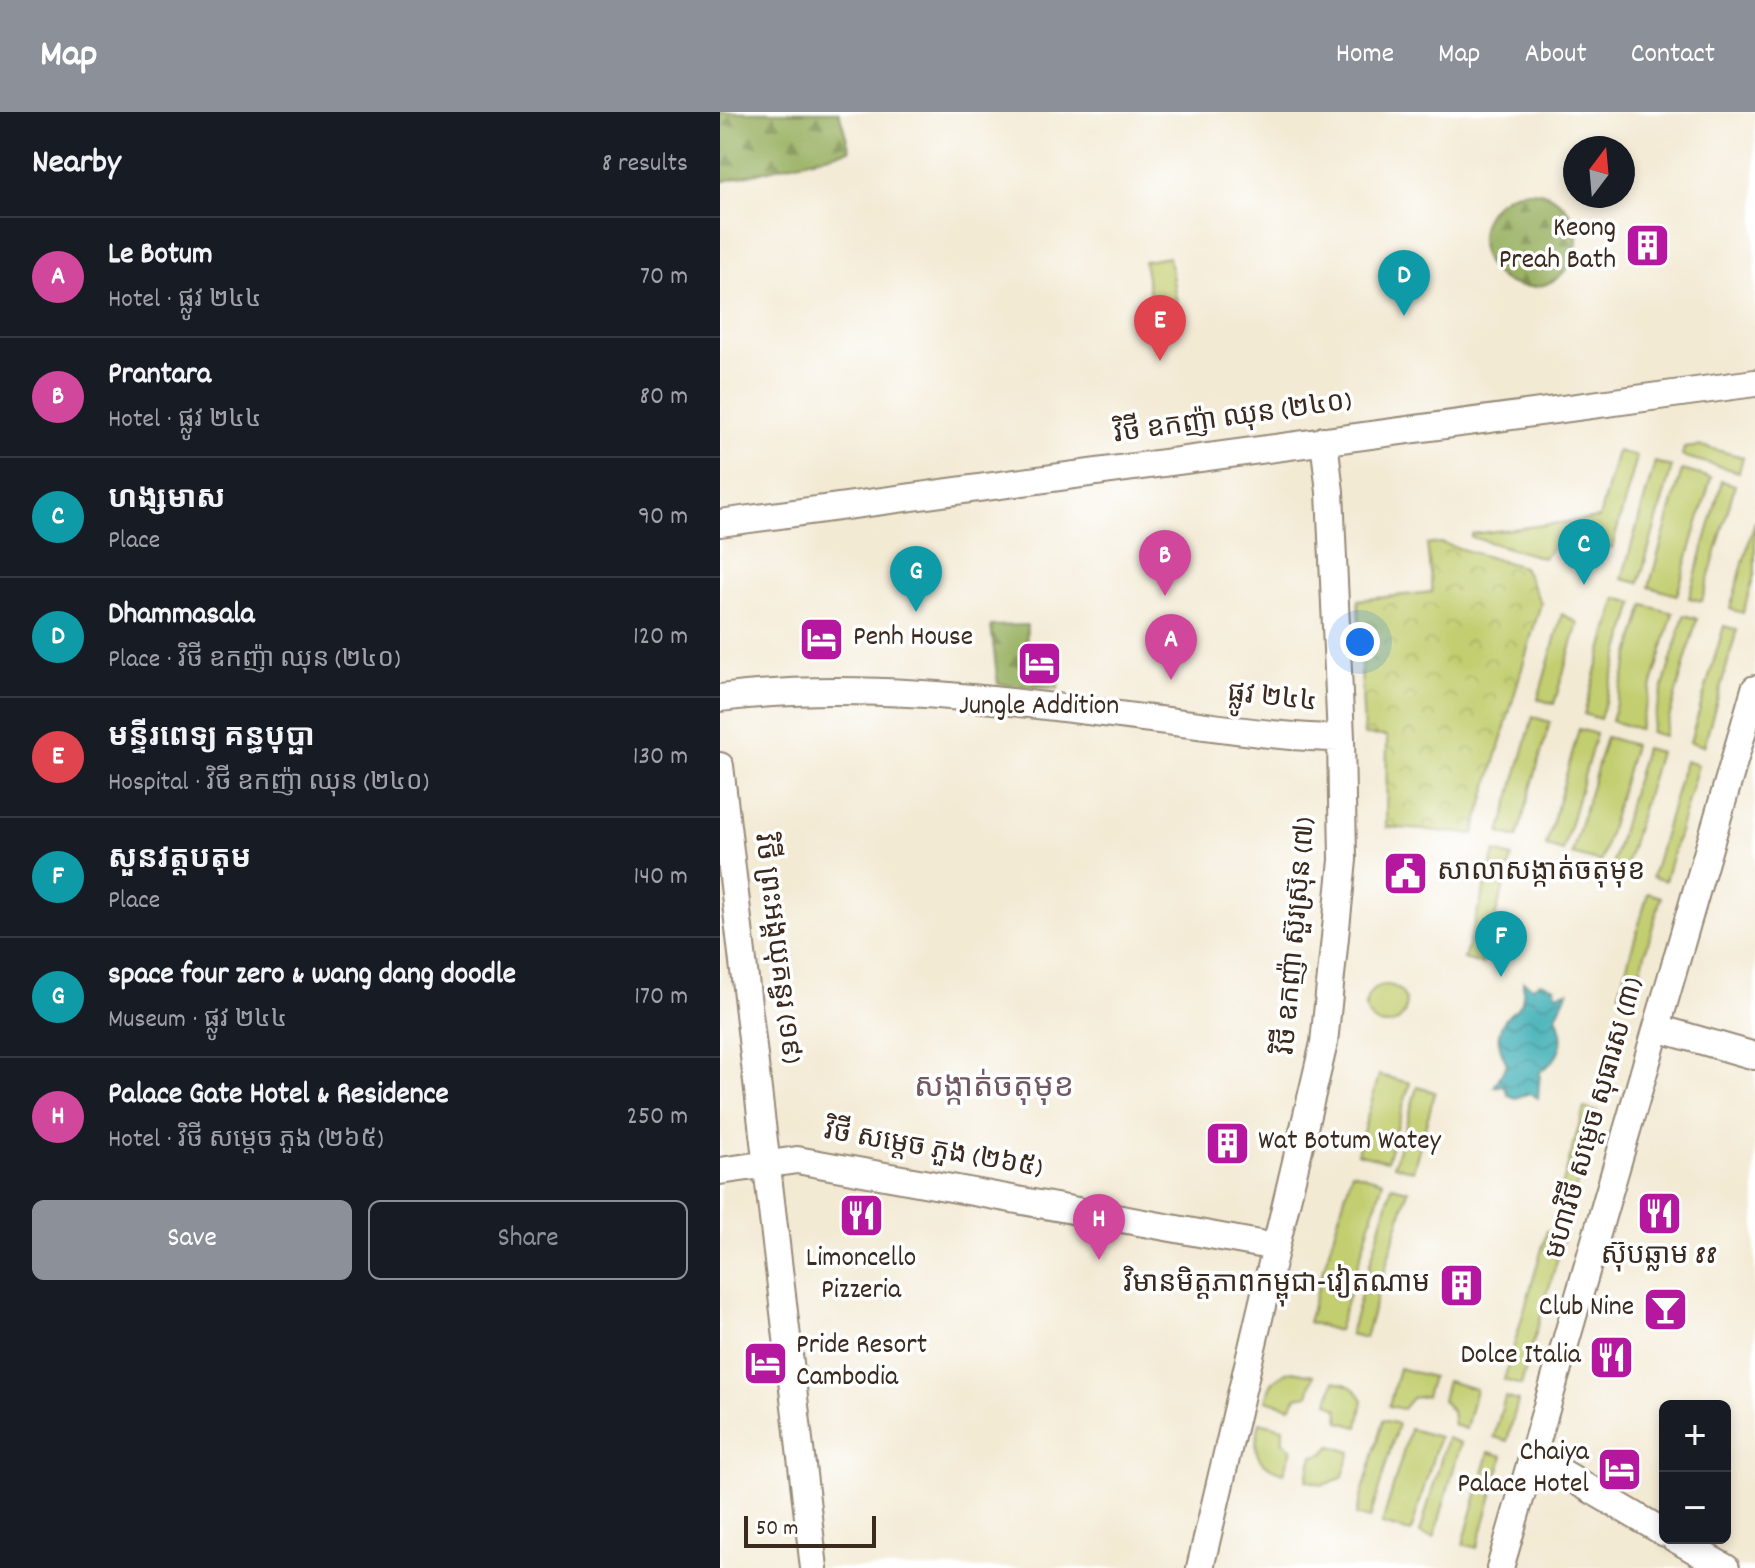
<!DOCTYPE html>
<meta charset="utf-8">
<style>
body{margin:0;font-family:Dekko,"Noto Sans Khmer",sans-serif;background:#20242c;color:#f1f3f6}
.controls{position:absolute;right:24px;bottom:24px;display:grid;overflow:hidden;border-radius:12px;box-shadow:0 4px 12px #0003}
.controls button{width:72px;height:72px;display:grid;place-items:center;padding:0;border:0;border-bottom:2px solid #363941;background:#171b24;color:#f1f3f6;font:40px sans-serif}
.compass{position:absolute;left:843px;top:24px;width:72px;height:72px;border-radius:50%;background:#171b24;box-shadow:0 4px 12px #0003;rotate:16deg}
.scale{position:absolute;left:24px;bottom:20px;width:132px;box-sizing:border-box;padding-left:8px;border:4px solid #3b2a1e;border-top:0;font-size:22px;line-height:28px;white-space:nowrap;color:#3b2a1e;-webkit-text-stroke:6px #fff;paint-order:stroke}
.you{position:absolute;left:640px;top:530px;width:28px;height:28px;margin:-20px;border:6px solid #fff;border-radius:50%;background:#1a73e8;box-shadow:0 0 0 12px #1a73e833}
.badge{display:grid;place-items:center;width:52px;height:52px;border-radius:50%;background:#8c9099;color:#fff;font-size:26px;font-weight:700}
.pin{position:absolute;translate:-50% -66px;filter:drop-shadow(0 2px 4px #0008)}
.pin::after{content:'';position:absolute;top:42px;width:28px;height:24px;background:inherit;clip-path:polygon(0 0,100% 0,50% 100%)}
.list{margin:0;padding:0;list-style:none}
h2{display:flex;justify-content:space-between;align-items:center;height:104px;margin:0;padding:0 32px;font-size:34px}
h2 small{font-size:26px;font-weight:400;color:#9ea1a6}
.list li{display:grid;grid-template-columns:52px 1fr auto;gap:24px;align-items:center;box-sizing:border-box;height:120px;padding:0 32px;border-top:2px solid #363941}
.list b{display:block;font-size:30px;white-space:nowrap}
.list p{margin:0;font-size:26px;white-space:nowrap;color:#9ea1a6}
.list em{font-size:26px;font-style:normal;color:#9ea1a6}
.actions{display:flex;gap:16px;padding:24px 32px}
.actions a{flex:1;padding:18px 0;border:2px solid #8c9099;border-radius:12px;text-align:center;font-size:28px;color:#8c9099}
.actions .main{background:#8c9099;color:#fff}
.map{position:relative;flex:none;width:1035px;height:1456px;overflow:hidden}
header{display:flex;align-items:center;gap:48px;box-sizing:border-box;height:112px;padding:0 40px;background:#8c9099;color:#fff}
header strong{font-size:38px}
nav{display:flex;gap:44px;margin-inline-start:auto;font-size:28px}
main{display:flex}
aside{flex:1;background:#171b24}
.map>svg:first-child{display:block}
.grass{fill:#c2ce70;stroke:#7e7c47;stroke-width:2}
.forest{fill:url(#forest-firs);stroke:#6a6e40;stroke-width:2}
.park{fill:url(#park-crowns);stroke:#7e7c47;stroke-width:2}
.water{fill:url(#water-waves);stroke:#3b6c69;stroke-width:2}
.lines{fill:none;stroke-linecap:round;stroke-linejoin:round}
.minor-casing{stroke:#978a79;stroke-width:30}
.minor{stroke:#fff;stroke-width:26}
.labels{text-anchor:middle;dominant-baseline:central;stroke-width:7;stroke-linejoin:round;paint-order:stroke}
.poi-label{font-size:28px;fill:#3b2a1e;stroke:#fff;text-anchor:end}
.street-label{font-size:28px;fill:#3b2a1e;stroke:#fff}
.quarter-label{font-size:32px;fill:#725963;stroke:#fff}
</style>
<header>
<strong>Map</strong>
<nav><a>Home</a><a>Map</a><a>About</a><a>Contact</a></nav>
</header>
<main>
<aside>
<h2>Nearby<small>8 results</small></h2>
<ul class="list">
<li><span class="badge" style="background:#d1479c">A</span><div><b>Le Botum</b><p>Hotel · ផ្លូវ ២៤៤</p></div><em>70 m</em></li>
<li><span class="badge" style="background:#d1479c">B</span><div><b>Prantara</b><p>Hotel · ផ្លូវ ២៤៤</p></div><em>80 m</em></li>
<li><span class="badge" style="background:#0f9aa8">C</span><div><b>ហង្សមាស</b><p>Place</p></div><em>90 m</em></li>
<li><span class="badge" style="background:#0f9aa8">D</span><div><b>Dhammasala</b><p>Place · វិថី ឧកញ៉ា ឈុន (២៤០)</p></div><em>120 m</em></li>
<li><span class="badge" style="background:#e0444e">E</span><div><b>មន្ទីរពេទ្យ គន្ធបុប្ផា</b><p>Hospital · វិថី ឧកញ៉ា ឈុន (២៤០)</p></div><em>130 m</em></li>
<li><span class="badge" style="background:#0f9aa8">F</span><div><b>សួនវត្តបតុម</b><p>Place</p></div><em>140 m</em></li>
<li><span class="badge" style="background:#0f9aa8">G</span><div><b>space four zero &amp; wang dang doodle</b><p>Museum · ផ្លូវ ២៤៤</p></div><em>170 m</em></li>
<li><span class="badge" style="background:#d1479c">H</span><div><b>Palace Gate Hotel &amp; Residence</b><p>Hotel · វិថី សម្តេច ភួង (២៦៥)</p></div><em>250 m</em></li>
</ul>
<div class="actions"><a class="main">Save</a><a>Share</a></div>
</aside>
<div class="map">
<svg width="1035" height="1456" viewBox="0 0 1035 1456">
<defs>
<pattern id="forest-firs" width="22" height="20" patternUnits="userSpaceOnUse" patternTransform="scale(2)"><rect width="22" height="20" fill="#99b162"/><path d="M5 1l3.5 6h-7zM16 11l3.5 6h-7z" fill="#7e9050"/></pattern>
<pattern id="park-crowns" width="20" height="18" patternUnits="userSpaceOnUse" patternTransform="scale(2)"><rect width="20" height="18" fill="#c2ce70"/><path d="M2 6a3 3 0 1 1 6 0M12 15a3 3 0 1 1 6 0" fill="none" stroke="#a8b161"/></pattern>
<pattern id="water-waves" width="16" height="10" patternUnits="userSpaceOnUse" patternTransform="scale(2)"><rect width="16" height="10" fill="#3badb4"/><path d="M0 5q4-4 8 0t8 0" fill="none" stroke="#338d92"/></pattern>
</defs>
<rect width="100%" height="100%" fill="#fff"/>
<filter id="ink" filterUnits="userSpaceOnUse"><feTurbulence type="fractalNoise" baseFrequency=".0125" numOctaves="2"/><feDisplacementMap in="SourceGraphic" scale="16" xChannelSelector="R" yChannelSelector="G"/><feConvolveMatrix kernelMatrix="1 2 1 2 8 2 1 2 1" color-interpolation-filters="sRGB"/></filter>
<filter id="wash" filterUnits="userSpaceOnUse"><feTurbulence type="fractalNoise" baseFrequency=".006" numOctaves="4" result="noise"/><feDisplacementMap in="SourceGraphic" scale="32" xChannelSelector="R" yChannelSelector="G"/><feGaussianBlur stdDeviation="1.8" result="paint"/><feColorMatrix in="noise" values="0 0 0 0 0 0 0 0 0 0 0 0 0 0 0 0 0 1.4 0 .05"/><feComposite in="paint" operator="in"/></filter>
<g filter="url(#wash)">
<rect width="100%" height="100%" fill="#f3ead4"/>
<path class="grass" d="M449 145 457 192 432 196 424 149Z
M981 334 1023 345 1019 360 962 344 964 336Z
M897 339 917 345 892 436C868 423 840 420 824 446L751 425 752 422 879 406Z
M935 350 952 355 919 471 902 467Z
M962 358 991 366 957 483 929 475Z
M1002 369 1015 373 982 489 969 486Z
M1035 409V460L1023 501 1010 497Z
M897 486 914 491 880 607 864 602Z
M924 493 953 501 919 617 891 609Z
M842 502 858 511 834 592 818 587Z
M964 503 977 507 944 624 930 620Z
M1004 514 1017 518 984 634 970 630Z
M813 605 830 610 797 726 780 721Z
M859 617 876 622 843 739 826 734Z
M886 625 914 633 881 750 852 742Z
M925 636 939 640 905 756 892 753Z
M965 649 978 653 945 769 932 765Z
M775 740 792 745 762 852 744 847Z
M928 781 941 785 913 885 899 881Z
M646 893a20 20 0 1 1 40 0a20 20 0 1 1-40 0Z
M659 963 690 971 667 1049 637 1041Z
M697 975 715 980 693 1059 674 1053Z
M864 996 878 1000 849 1100 836 1096Z
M632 1060 663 1069 618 1219 588 1210Z
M672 1074 688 1078 645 1226 630 1222Z
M827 1119 844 1124 801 1273 784 1268Z
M679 1256 712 1265 706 1284 692 1286 683 1297 669 1294Z
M572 1259 594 1263 588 1283 577 1285 570 1295 546 1288C550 1271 554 1264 572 1259Z
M614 1269C628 1272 636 1276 643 1288L638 1315 620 1310 618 1297 608 1290Z
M727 1269 756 1277 746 1317 734 1313 732 1299 722 1288Z
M785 1285 798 1289 787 1329 774 1325Z
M663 1308 678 1312 650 1407 636 1403Z
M540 1310 563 1316V1330L572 1337 564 1361C533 1352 533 1339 540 1310Z
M690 1317 719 1325 691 1420 662 1412Z
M727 1326 741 1331 714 1426 700 1421Z
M611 1334 631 1340 622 1366 603 1373 586 1368 593 1344 603 1342Z
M769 1340 783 1344 757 1436 743 1432Z"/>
<path class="forest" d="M0 0H119L130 38 0 70Z
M761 127a48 48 0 1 1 96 0a48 48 0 1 1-96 0Z
M307 513 306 540 342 549 338 577 278 572 271 514Z"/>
<path class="park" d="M721 431 803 455 821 491 754 722 666 715 667 624 644 623 638 488 712 480 707 432Z"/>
<path class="water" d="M803 869 813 875 820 870 835 875 836 882 848 879 836 904C847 929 842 945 820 960L818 986 810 981 796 986 788 983 784 973 774 975 787 952C778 934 773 920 789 903 794 898 800 896 802 889 804 882 803 875 803 869Z"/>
</g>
<g filter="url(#ink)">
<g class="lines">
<defs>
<path id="minor" d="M0 411 1035 271
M0 586C145 567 294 590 439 608 499 615 560 626 621 626
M0 654 94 1456
M937 916 1035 944
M0 1059 77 1048 556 1135
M812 1343 945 1421
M954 1426 1006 1456
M480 1456 604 931 623 748 621 626 610 380 604 328
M780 1456 1035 577"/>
</defs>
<use href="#minor" class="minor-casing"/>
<use href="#minor" class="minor"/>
</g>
</g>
<defs>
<symbol id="building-square" viewBox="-11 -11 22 22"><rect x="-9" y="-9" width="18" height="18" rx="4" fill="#b5179e" stroke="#fff"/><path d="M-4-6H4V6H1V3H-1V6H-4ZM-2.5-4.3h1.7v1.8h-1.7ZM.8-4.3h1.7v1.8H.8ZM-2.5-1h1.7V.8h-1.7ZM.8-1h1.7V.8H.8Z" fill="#fff"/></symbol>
<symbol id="hotel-square" viewBox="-11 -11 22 22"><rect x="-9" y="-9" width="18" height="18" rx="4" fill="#b5179e" stroke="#fff"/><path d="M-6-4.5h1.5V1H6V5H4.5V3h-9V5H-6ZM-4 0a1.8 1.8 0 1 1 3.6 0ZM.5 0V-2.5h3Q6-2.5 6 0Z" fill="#fff"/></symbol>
<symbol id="civic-square" viewBox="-11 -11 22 22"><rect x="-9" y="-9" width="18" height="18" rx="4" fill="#b5179e" stroke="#fff"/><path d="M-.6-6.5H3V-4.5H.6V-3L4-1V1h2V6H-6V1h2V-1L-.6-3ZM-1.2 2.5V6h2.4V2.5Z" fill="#fff"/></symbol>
<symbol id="restaurant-square" viewBox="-11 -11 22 22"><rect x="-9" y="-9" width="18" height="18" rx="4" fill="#b5179e" stroke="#fff"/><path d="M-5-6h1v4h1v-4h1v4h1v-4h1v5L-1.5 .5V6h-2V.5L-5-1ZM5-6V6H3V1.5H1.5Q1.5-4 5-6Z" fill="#fff"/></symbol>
<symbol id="bar-square" viewBox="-11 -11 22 22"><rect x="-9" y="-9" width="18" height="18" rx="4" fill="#b5179e" stroke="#fff"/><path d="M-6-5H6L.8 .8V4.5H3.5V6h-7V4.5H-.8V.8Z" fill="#fff"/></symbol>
</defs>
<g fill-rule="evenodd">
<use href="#building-square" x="902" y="108" width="51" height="51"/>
<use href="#hotel-square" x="76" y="502" width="51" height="51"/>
<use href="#hotel-square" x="294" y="526" width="51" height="51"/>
<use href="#civic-square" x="660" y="736" width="51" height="51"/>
<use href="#building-square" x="482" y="1006" width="51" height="51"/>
<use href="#restaurant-square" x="914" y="1076" width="51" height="51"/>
<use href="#restaurant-square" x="116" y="1078" width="51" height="51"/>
<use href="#building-square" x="716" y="1148" width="51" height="51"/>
<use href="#bar-square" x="920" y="1172" width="51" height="51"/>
<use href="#restaurant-square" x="866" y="1220" width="51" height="51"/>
<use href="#hotel-square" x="20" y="1226" width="51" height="51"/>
<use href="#hotel-square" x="874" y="1332" width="51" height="51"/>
</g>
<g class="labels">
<g class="poi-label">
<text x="896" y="118">Keong<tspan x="896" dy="32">Preah Bath</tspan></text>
<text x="133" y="527" text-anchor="start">Penh House</text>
<text x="319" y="596" text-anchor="middle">Jungle Addition</text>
<text x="717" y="762" text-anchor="start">សាលាសង្កាត់ចតុមុខ</text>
<text x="538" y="1031" text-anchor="start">Wat Botum Watey</text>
<text x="939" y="1146" text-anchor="middle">ស៊ុបឆ្លាម 88</text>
<text x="141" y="1148" text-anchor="middle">Limoncello<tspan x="141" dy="32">Pizzeria</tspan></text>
<text x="710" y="1174">វិមានមិត្តភាពកម្ពុជា-វៀតណាម</text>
<text x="914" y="1197">Club Nine</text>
<text x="76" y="1235" text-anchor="start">Pride Resort<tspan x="76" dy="32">Cambodia</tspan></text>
<text x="861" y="1245">Dolce Italia</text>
<text x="869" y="1342">Chaiya<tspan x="869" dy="32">Palace Hotel</tspan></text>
</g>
<g class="street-label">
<text transform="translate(513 308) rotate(-8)">វិថី ឧកញ៉ា ឈុន (២៤០)</text>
<text transform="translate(552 588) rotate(6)">ផ្លូវ ២៤៤</text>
<text transform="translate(578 824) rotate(-85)">វិថី ឧកញ៉ា ស៊ួរស៊្រុន (៧)</text>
<text transform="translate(55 837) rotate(83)">វិថី ព្រះអង្គយុគន្ធរ (១៩)</text>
<text transform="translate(877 1007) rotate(-74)">មហាវិថី សម្តេច សុធារស (៣)</text>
<text transform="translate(213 1040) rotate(10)">វិថី សម្តេច ភួង (២៦៥)</text>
</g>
<g class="quarter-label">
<text x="274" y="978">សង្កាត់ចតុមុខ</text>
</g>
</g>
</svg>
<div class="controls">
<button>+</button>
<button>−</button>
</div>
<svg class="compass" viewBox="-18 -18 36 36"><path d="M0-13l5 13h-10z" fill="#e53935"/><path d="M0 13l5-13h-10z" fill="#9ea1a6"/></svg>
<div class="scale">50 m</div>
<div class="you"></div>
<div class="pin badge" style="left:451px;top:568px;background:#d1479c">A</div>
<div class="pin badge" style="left:445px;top:484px;background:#d1479c">B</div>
<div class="pin badge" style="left:864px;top:473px;background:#0f9aa8">C</div>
<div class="pin badge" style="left:684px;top:204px;background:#0f9aa8">D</div>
<div class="pin badge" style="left:440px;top:249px;background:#e0444e">E</div>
<div class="pin badge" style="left:781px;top:865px;background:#0f9aa8">F</div>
<div class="pin badge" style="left:196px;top:500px;background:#0f9aa8">G</div>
<div class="pin badge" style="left:379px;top:1148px;background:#d1479c">H</div>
</div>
</main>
